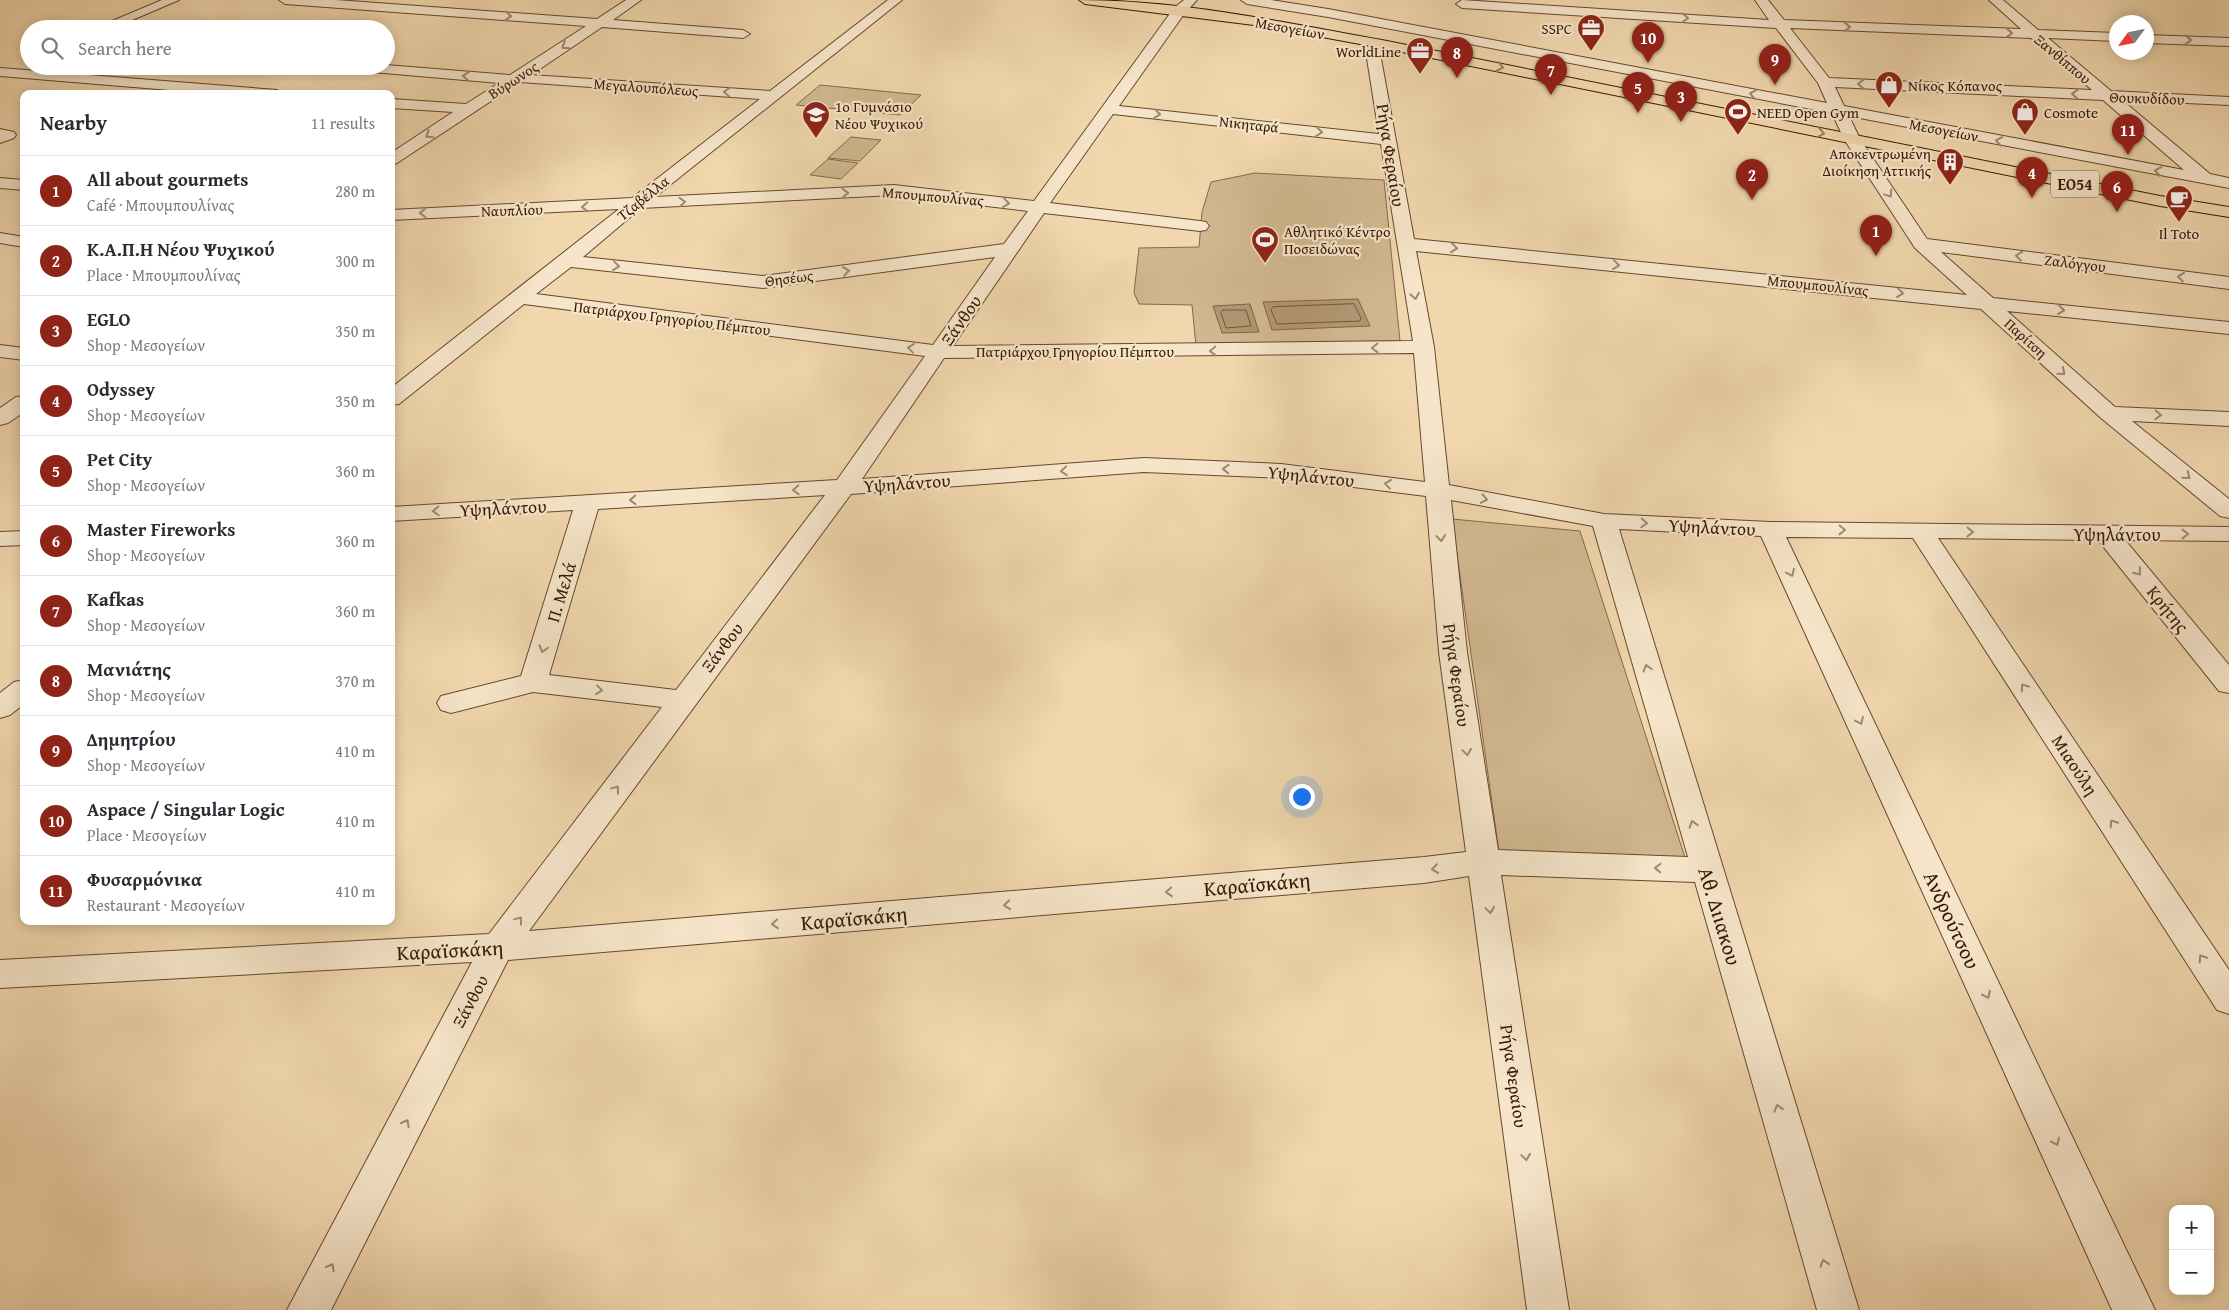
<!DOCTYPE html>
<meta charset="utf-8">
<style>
body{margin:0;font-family:"Gentium Book Plus",serif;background:#f2f2f3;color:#2b2b33}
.controls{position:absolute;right:15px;bottom:15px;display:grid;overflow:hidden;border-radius:10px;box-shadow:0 2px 12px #0003}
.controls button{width:45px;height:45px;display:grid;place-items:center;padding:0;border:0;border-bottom:1px solid #e1e1e2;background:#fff;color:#2b2b33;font:25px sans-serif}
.compass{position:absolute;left:2109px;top:15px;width:45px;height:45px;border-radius:50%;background:#fff;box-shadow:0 2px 12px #0003;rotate:237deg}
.you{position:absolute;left:1301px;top:796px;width:18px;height:18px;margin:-12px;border:4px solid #fff;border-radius:50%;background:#1a73e8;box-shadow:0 0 0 8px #1a73e833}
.badge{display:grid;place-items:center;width:32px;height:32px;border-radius:50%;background:#8f2418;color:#fff;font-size:16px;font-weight:700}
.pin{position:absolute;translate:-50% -41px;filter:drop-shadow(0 1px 2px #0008)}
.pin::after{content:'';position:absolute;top:26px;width:18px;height:15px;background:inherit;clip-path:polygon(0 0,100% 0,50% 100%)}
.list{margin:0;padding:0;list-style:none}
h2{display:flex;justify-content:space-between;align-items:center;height:65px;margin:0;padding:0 20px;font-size:21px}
h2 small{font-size:16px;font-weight:400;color:#7c7c81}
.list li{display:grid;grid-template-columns:32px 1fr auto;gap:15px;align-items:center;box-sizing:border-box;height:70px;padding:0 20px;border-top:1px solid #e1e1e2}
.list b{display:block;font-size:19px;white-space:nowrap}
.list p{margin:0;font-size:16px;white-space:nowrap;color:#7c7c81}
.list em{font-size:16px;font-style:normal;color:#7c7c81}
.icon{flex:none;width:28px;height:28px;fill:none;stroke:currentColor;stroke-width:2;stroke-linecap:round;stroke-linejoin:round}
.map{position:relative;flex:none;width:2229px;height:1310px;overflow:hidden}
.search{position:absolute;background:#fff;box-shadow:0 2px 12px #0003;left:20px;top:20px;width:375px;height:55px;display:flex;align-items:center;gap:12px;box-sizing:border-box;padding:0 18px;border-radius:28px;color:#7c7c81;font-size:19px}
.panel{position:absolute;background:#fff;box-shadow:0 2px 12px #0003;left:20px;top:90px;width:375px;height:835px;border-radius:10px}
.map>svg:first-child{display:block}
.green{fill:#d1b790;stroke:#846849}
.water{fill:#b29673;stroke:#816446}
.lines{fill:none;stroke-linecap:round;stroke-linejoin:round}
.shore{stroke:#74573a;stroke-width:1}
.minor-casing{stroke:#66482d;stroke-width:2}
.major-casing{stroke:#371802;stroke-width:2}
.minor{fill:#f6e5ca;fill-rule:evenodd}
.major{fill:#f1d7ad;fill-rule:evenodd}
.oneway{stroke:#a08970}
.oneway2{stroke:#9d8160}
.labels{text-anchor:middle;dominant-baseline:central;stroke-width:4.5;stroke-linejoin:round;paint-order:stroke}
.far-street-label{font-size:15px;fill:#371802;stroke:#f6e5ca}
.far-poi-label{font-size:15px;fill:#371802;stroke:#f6e5ca;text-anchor:start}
.shield{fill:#f6e5ca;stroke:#70563e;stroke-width:1}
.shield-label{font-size:16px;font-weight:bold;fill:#371802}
.street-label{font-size:18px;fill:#371802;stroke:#f6e5ca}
.near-street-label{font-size:21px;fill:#371802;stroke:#f6e5ca}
</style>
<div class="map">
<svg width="2229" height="1310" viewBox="0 0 2229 1310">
<rect width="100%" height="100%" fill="#f1d7ad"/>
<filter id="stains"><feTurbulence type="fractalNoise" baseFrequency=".004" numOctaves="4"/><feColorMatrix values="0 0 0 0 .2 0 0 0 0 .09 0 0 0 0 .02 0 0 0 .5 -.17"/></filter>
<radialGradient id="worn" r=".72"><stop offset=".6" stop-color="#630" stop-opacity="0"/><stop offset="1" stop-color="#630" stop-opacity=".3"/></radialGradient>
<path class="green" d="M820 85 921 95 900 115 796 105Z
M851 137 881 140 860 161 828 158Z
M828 159 858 163 841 179 810 175Z
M1255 173 1384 180 1400 341 1196 346 1192 305 1139 304 1134 293 1139 248 1199 247 1202 212 1211 182Z
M1452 519 1580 531 1688 867 1500 859Z"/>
<path class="water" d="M1358 299 1370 326 1272 330 1263 302Z
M1250 304 1259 332 1222 333 1213 306Z"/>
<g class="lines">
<path class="shore" d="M1354 304 1361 318 1360 321 1277 324 1271 310 1273 307Z
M1223 310H1246L1251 326 1226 328 1221 313Z"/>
<defs>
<path id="minor" d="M162 0H179L111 29H93Z
M279 0H336L597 19 626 0H641L613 20 743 30 750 34 743 38 602 27 531 75 770 91 888 0H902L655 197 894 185 1034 201 1174 8 1184 0H1197L1184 14 1119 106 1379 134 1366 52 1377 41H1387L1389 44 1380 53 1414 239 1967 295 1915 248 1844 139 1832 113 1328 17 1247 4 1241 0H1271L1328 9 1827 103 1818 83 1776 28 1462 8 1456 4 1462 0 1769 20 1755 0H1768L1784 20 2021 29 1989 0H2003L2038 30 2116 33V41L2048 38 2111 91 2229 97V105L2122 100 2210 174 2229 178V188L1849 116 1860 139 1927 239 2229 277V289L1941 252 1993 298 2229 322V334L2007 311 2115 407 2229 412V426L2132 421 2229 499V518L2220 516 2101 418 1981 309 1416 251 1434 347 1449 485 1604 514 1770 522 2229 527V541L2125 540 2229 665V693L2219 691 2098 540 1938 538 2229 970V1014L2217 1010 1913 538 1786 537 2155 1310H2112L1761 536 1619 529 1859 1310H1817L1695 882 1501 875 1569 1310H1527L1469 876 1424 883 508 960 331 1310H287L472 962 0 988V960L489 934 662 707 533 692 451 713 441 710 437 703 441 696 521 676 573 510 391 521V507L837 480 925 356 524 304 399 404 391 405V388L619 209 391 220V210L632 198 760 99 520 82 397 163 391 165V153L453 112 391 108V99L466 104 499 83 349 70 342 66 386 65 510 75 586 26 285 4ZM1790 28 2031 38 2092 90 1829 78ZM1835 87 2103 100 2184 170 1844 106ZM1113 114 1381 144 1413 341 953 346 1044 213 1200 231 1206 230 1209 226 1206 222 1200 221 1050 203ZM894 195 1028 211 1004 244 763 276 583 257 641 208ZM995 257 933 345 536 294 571 267 763 288ZM1414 353 1425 482 1281 464 1144 458 862 479 944 358ZM1144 472 1281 478 1426 496 1439 652 1466 852 1424 857 529 931 851 494ZM825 495 676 690 549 675 598 509ZM1451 500 1593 526 1688 857 1498 850 1467 652Z
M2146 35 2229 38V46L2146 43Z
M0 68 277 90 284 94H218L0 76Z
M0 129 14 132 16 135 14 138 0 143Z
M0 178 24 180V190L0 188Z
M0 233 24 237V247L0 243Z
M0 345 24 348V360L0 357Z
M24 396V412L8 423 0 425V408L16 397Z
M24 531V545L0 546V532Z
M24 680V704L10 715 0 718V693L14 682Z"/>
<path id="major" d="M1079 0C1180 0 1282 22 1382 40L2160 196 2229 207V217L2160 206 1382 48 1262 26 1085 4Z"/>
</defs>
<use href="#minor" class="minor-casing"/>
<use href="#major" class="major-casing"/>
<use href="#minor" class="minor"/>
<use href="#major" class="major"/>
</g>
<defs><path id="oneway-chevron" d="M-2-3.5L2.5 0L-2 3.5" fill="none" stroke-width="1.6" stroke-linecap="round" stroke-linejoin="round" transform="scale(1.25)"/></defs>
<g class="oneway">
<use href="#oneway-chevron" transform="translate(508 16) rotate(4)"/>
<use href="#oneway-chevron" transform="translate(1685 18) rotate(3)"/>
<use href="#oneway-chevron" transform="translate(1847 27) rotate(2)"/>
<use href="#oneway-chevron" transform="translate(2009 33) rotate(2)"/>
<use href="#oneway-chevron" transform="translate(2188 40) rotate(2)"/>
<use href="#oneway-chevron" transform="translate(565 46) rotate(147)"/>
<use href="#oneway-chevron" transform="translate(466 76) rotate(-175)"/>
<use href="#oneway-chevron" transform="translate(1861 84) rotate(-177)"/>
<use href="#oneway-chevron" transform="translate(727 92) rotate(-176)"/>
<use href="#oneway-chevron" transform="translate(1753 94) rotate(-169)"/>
<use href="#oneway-chevron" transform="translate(2075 94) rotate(-177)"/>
<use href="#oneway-chevron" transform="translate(1157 114) rotate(6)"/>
<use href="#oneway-chevron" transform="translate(1319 132) rotate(6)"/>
<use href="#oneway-chevron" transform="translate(429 135) rotate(147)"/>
<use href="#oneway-chevron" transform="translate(1999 141) rotate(-169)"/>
<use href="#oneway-chevron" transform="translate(2158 171) rotate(-169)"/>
<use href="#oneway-chevron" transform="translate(845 193) rotate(-3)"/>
<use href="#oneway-chevron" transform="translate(1889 194) rotate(56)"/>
<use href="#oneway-chevron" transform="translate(682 202) rotate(-3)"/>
<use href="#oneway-chevron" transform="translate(1006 203) rotate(7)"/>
<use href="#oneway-chevron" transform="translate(585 207) rotate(178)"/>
<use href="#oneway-chevron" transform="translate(423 213) rotate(178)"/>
<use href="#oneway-chevron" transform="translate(1454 248) rotate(6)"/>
<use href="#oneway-chevron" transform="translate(2019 256) rotate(-173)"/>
<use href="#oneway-chevron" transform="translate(1616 265) rotate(6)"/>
<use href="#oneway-chevron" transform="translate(616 266) rotate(6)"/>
<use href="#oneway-chevron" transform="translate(846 271) rotate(-8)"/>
<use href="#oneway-chevron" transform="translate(2181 277) rotate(-173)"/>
<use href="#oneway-chevron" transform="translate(1900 293) rotate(6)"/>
<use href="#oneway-chevron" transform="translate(1415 296) rotate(80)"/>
<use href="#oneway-chevron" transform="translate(2061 310) rotate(6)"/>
<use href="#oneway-chevron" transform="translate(911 348) rotate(-173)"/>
<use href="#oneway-chevron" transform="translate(1375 348) rotate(179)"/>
<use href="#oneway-chevron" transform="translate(1213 351) rotate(179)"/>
<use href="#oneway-chevron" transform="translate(2062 372) rotate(41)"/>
<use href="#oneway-chevron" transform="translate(2158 415) rotate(3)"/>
<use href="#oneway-chevron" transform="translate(1226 469) rotate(-178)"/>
<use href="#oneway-chevron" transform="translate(1064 471) rotate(176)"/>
<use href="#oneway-chevron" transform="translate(2187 476) rotate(39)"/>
<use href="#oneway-chevron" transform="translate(1388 484) rotate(-173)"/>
<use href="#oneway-chevron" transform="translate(796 490) rotate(177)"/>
<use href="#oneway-chevron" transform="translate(1484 499) rotate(11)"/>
<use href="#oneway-chevron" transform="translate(633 500) rotate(177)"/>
<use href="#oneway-chevron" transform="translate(436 511) rotate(177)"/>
<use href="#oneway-chevron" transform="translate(1644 523) rotate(3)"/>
<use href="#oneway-chevron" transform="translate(1842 530) rotate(1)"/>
<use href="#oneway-chevron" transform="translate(1970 532) rotate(1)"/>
<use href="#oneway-chevron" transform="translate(2185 534)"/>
<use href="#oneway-chevron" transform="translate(1441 538) rotate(84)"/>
<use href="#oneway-chevron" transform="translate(2138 572) rotate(51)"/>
<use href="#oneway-chevron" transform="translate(1791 573) rotate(65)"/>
<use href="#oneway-chevron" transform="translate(543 649) rotate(107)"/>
<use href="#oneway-chevron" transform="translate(1647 668) rotate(-106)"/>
<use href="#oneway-chevron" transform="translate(2024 687) rotate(-123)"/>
<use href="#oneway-chevron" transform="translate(599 690) rotate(7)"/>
<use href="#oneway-chevron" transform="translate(1860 721) rotate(65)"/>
<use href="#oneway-chevron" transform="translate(1467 752) rotate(82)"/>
<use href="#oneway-chevron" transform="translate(616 789) rotate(-53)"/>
<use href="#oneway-chevron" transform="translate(2113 823) rotate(-123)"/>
<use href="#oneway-chevron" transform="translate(1693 824) rotate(-106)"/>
<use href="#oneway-chevron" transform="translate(1658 868) rotate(-178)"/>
<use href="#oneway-chevron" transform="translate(1435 869) rotate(172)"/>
<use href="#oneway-chevron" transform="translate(1169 892) rotate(175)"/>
<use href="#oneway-chevron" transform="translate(1007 905) rotate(175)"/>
<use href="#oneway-chevron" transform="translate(1490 910) rotate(82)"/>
<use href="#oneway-chevron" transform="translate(519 920) rotate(-53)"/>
<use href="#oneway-chevron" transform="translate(775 924) rotate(175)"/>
<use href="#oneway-chevron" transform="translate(2202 958) rotate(-123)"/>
<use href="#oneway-chevron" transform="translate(1987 995) rotate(65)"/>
<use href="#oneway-chevron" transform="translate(1778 1108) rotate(-107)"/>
<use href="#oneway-chevron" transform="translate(406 1123) rotate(-62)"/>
<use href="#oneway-chevron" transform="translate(2056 1142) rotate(65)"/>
<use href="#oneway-chevron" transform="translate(1526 1157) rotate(82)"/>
<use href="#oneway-chevron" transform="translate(1824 1263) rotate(-107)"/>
<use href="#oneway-chevron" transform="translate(331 1267) rotate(-62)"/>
</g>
<g class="oneway2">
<use href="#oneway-chevron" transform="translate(1500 67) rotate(12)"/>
<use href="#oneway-chevron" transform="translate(1821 133) rotate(11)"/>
</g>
<defs>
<symbol id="office-pin" viewBox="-11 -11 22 30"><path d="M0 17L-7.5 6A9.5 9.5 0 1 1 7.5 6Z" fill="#8f2418" stroke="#f6e5ca"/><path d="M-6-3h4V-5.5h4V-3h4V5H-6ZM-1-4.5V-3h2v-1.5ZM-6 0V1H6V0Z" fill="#fff"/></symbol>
<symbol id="shop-pin" viewBox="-11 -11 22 30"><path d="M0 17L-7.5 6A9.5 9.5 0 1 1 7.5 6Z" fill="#8f2418" stroke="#f6e5ca"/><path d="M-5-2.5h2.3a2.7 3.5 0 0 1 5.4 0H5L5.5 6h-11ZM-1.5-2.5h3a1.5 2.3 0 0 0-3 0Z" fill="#fff"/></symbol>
<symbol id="stadium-pin" viewBox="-11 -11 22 30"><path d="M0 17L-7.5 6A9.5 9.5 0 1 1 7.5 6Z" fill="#8f2418" stroke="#f6e5ca"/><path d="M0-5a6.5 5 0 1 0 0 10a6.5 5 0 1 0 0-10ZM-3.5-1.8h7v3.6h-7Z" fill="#fff"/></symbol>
<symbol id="school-pin" viewBox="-11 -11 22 30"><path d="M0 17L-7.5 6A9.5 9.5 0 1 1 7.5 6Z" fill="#8f2418" stroke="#f6e5ca"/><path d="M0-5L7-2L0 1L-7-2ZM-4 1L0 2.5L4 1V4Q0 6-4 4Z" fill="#fff"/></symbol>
<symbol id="building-pin" viewBox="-11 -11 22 30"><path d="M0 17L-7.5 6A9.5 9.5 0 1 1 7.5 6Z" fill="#8f2418" stroke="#f6e5ca"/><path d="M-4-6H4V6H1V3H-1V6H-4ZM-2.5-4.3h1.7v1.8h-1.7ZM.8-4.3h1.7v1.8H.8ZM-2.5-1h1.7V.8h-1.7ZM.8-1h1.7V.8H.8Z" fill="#fff"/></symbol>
<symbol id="cafe-pin" viewBox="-11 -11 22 30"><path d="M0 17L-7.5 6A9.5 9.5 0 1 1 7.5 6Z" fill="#8f2418" stroke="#f6e5ca"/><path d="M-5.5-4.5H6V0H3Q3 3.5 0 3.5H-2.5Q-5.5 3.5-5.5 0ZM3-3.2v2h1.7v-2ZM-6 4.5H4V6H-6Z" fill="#fff"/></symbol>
</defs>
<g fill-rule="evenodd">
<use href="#office-pin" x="1575" y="12" width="32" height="43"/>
<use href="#office-pin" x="1404" y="35" width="32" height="43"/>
<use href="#shop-pin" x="1873" y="69" width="32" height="43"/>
<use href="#stadium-pin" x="1722" y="96" width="32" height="43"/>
<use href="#shop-pin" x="2009" y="96" width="32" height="43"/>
<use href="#school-pin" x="800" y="99" width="32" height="43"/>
<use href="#building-pin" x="1934" y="146" width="32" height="43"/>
<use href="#cafe-pin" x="2163" y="183" width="32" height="43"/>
<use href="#stadium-pin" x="1249" y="224" width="32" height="43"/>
</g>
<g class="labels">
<g class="far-street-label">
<text transform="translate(1290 28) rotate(10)">Μεσογείων</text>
<text transform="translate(2063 59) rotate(40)">Ξανθίππου</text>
<text transform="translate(513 80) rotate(-33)">Βύρωνος</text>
<text transform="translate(646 87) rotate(4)">Μεγαλουπόλεως</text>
<text transform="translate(2147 98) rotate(2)">Θουκυδίδου</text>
<text transform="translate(1249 124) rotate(6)">Νικηταρά</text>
<text transform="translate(1944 130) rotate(11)">Μεσογείων</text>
<text transform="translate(933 196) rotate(5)">Μπουμπουλίνας</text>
<text transform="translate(643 198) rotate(-39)">Τζαβέλλα</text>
<text transform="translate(512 210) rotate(-2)">Ναυπλίου</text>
<text transform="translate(2075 263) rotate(7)">Ζαλόγγου</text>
<text transform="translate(789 278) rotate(-7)">Θησέως</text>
<text transform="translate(1818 285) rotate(6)">Μπουμπουλίνας</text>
<text transform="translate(672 318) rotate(7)">Πατριάρχου Γρηγορίου Πέμπτου</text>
<text transform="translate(2026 338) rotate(42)">Παρίτση</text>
<text x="1075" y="351">Πατριάρχου Γρηγορίου Πέμπτου</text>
</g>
<g class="far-poi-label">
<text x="1572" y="28" text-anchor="end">SSPC</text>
<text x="1401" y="51" text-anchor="end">WorldLine</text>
<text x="1908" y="85">Νίκος Κόπανος</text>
<text x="835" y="106">1ο Γυμνάσιο<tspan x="835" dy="17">Νέου Ψυχικού</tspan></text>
<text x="1757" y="112">NEED Open Gym</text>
<text x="2044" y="112">Cosmote</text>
<text x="1931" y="153" text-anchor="end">Αποκεντρωμένη<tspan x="1931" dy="17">Διοίκηση Αττικής</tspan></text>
<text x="1284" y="231">Αθλητικό Κέντρο<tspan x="1284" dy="17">Ποσειδώνας</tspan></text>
<text x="2179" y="233" text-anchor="middle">Il Toto</text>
</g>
<rect class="shield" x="2051" y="170.5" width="48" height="27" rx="4"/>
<g class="shield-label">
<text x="2075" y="184">ΕΟ54</text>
</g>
<g class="street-label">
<text transform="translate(1391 155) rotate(81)">Ρήγα Φεραίου</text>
<text transform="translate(961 320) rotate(-55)">Ξάνθου</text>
<text transform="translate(1311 476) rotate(6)">Υψηλάντου</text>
<text transform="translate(907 483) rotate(-4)">Υψηλάντου</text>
<text transform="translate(503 508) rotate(-3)">Υψηλάντου</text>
<text transform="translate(1712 527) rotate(3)">Υψηλάντου</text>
<text x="2117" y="534">Υψηλάντου</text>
<text transform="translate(561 592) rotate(-73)">Π. Μελά</text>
<text transform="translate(2168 609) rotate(51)">Κρήτης</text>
<text transform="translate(722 647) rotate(-53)">Ξάνθου</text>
<text transform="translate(1457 675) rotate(82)">Ρήγα Φεραίου</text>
<text transform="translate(2075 765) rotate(57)">Μιαούλη</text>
<text transform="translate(470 1001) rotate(-62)">Ξάνθου</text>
<text transform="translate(1514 1076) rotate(82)">Ρήγα Φεραίου</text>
</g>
<g class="near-street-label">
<text transform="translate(1257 884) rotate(-5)">Καραϊσκάκη</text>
<text transform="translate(1720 916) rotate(73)">Αθ. Διιακου</text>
<text transform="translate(854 918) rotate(-5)">Καραϊσκάκη</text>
<text transform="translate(1952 920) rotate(65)">Ανδρούτσου</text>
<text transform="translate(450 950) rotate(-3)">Καραϊσκάκη</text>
</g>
</g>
<rect width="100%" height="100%" filter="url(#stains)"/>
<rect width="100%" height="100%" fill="url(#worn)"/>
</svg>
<div class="controls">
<button>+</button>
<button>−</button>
</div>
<svg class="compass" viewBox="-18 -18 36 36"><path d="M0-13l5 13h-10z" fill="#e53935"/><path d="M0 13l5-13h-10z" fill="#7c7c81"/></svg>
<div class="you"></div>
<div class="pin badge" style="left:1876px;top:256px">1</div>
<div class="pin badge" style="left:1752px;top:200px">2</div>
<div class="pin badge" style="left:1681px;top:122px">3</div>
<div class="pin badge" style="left:2032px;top:198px">4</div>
<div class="pin badge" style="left:1638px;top:113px">5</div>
<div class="pin badge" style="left:2117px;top:212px">6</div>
<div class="pin badge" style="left:1551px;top:95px">7</div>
<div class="pin badge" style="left:1457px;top:78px">8</div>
<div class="pin badge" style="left:1775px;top:85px">9</div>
<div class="pin badge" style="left:1648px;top:63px">10</div>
<div class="pin badge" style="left:2128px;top:155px">11</div>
<div class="search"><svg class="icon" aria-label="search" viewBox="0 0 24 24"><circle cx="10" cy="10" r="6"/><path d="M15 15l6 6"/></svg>Search here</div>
<section class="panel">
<h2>Nearby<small>11 results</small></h2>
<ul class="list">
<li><span class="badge">1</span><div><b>All about gourmets</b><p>Café · Μπουμπουλίνας</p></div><em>280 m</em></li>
<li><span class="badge">2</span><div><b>Κ.Α.Π.Η Νέου Ψυχικού</b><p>Place · Μπουμπουλίνας</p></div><em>300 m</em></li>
<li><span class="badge">3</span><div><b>EGLO</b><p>Shop · Μεσογείων</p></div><em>350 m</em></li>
<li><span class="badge">4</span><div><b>Odyssey</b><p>Shop · Μεσογείων</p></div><em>350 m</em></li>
<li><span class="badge">5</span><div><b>Pet City</b><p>Shop · Μεσογείων</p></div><em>360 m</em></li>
<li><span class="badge">6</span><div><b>Master Fireworks</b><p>Shop · Μεσογείων</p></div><em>360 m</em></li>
<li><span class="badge">7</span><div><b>Kafkas</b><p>Shop · Μεσογείων</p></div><em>360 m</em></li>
<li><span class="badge">8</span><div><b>Μανιάτης</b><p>Shop · Μεσογείων</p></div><em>370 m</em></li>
<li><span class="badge">9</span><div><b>Δημητρίου</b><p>Shop · Μεσογείων</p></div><em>410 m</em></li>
<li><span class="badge">10</span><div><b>Aspace / Singular Logic</b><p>Place · Μεσογείων</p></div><em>410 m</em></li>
<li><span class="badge">11</span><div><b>Φυσαρμόνικα</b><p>Restaurant · Μεσογείων</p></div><em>410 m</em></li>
</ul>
</section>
</div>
